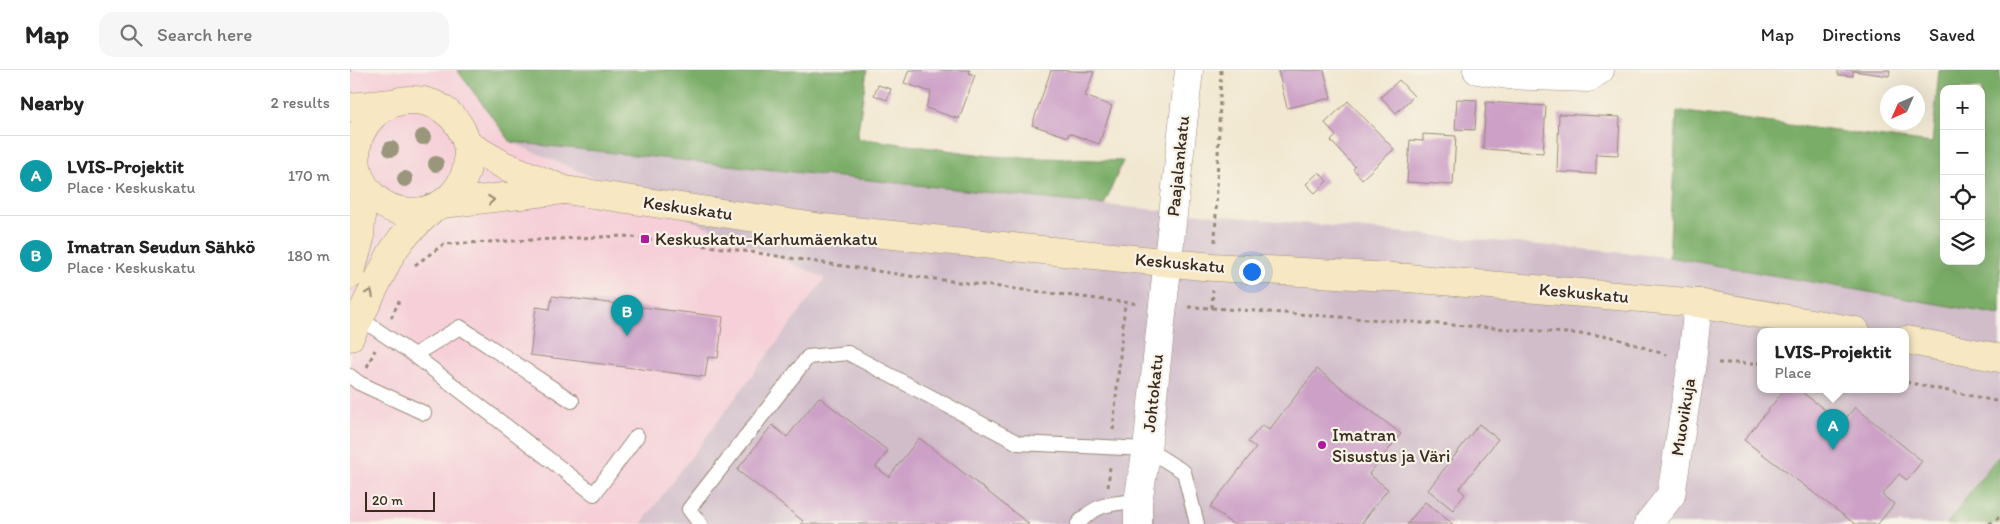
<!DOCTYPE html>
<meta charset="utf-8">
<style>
body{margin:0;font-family:Itim,sans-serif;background:#f6f6f6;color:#222}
.controls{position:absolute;right:15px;top:15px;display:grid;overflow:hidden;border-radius:10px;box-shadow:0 5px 20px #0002}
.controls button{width:45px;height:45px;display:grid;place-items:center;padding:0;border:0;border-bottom:1px solid #e0e0e0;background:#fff;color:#222;font:25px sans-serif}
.compass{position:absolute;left:1530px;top:15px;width:45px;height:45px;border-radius:50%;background:#fff;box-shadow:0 5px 20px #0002;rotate:225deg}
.scale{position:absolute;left:15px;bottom:12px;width:70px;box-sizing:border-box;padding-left:5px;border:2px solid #3b2a1e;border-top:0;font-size:14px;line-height:18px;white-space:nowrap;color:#3b2a1e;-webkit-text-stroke:4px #f7f3e8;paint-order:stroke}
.you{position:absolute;left:901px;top:201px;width:18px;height:18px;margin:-12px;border:4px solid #fff;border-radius:50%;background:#1a73e8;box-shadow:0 0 0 8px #1a73e833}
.badge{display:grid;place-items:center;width:32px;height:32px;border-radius:50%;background:#2563eb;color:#fff;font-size:16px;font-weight:700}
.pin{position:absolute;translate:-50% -41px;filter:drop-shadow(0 1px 2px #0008)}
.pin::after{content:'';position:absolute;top:26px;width:18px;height:15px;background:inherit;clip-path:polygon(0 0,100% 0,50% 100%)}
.popup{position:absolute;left:1407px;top:258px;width:152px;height:65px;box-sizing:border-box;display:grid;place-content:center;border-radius:10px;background:#fff;filter:drop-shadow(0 1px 4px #0005);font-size:16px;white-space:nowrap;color:#767676}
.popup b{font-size:19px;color:#222}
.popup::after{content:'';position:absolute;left:50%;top:100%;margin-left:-10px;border:10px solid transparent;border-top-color:#fff}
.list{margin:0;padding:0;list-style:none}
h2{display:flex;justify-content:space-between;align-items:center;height:65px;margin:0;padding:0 20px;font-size:21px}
h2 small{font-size:16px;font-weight:400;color:#767676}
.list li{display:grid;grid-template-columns:32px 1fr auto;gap:15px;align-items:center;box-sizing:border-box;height:80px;padding:0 20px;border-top:1px solid #e0e0e0}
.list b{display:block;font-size:19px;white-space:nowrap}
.list p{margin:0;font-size:16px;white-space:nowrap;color:#767676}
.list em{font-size:16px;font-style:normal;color:#767676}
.icon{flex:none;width:28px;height:28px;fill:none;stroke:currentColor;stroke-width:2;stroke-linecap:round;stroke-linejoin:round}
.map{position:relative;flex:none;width:1650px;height:454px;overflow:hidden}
header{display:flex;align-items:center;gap:30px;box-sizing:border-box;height:70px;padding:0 25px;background:#fff;border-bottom:1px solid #e0e0e0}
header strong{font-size:24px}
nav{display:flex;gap:28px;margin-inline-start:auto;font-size:18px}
.search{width:350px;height:45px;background:#f6f6f6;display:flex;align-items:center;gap:12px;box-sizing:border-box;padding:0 18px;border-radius:15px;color:#767676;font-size:19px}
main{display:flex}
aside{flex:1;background:#fff}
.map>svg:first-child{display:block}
.built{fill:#f6cfd8}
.industrial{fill:#d1bdca;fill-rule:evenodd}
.forest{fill:#7aad68;stroke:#5a6c43;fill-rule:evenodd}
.building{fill:#cda0c7}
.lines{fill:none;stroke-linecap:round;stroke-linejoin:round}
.lane-casing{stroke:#968978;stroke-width:16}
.street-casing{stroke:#968978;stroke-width:29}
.secondary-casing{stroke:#968978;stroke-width:29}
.path{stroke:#968978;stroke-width:3;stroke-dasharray:4 4;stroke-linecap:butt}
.lane{stroke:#fff;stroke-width:14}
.street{stroke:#fff;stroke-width:28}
.secondary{stroke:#f7e8c3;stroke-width:28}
.tree{fill:#9a967b}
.oneway{stroke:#998970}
.poi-dot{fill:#b5179e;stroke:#f7f3e8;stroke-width:2}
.labels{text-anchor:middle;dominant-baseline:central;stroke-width:4.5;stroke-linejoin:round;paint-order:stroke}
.street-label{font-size:18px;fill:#3b2a1e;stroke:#f7f3e8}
.poi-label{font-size:18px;fill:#3b2a1e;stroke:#f7f3e8;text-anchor:start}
</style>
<header>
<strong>Map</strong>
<div class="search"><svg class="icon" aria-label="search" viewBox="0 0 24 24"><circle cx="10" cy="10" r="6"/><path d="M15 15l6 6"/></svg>Search here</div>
<nav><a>Map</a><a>Directions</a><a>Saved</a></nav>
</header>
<main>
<aside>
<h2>Nearby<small>2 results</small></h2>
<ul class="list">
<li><span class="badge" style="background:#0f9aa8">A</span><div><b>LVIS-Projektit</b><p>Place · Keskuskatu</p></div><em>170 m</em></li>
<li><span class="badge" style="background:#0f9aa8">B</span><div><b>Imatran Seudun Sähkö</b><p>Place · Keskuskatu</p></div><em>180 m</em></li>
</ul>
</aside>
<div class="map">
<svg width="1650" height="454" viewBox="0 0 1650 454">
<rect width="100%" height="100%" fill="#f7f3e8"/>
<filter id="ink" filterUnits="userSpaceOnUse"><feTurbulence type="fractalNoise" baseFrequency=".02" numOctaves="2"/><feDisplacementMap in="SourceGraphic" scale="10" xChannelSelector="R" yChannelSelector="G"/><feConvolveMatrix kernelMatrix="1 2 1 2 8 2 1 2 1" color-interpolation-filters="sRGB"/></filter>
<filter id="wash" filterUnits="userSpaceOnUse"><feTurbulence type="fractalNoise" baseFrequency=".0096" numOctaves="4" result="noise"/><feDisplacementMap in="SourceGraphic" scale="20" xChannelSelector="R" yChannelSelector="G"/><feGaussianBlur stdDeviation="1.12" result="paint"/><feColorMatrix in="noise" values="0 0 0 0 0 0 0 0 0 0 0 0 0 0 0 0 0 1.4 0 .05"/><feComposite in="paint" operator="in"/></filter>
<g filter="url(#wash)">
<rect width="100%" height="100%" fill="#f2e8d1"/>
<path class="built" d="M0 0H107L161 72 475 208 291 454H0Z"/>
<path class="industrial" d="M161 72 754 135 1319 187 1650 245V386H1647L1600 454H291L475 208ZM1410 261H1556V319H1410Z"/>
<path class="forest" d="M107 0H517L507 68 641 86 773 91 754 135 161 72Z
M1589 0H1650V245L1319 187 1327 41 1582 73ZM1594 19H1631V191H1594Z
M1648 386H1650V454H1597Z"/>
<g id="blocks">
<path class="building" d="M559 0H620L619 3 625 5 609 49 576 38 581 22 554 13Z
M701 0 744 2 735 26 762 36 749 74 719 63 718 67 682 55Z
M928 0H974L981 28 937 38Z
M1488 0H1540L1539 6 1503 1V6L1488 5Z
M1049 10 1064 26 1046 43 1031 27Z
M528 15 541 19 537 30 524 25Z
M1107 29 1127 30 1125 60 1105 59Z
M998 31 1044 79 1012 109 1003 99 1005 97 981 71 986 66 975 53Z
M1136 32 1196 36 1193 83 1133 79Z
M1209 44 1270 47 1268 85 1246 84V104L1207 102Z
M1073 64 1106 66 1103 115 1057 112 1060 70 1073 71Z
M969 102 977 111 965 123 956 114Z
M202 226 373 247 368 288 358 287 355 307 180 285 186 237 200 239Z
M967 299 1051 364 1019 404 1038 419 1011 454H882L860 437 906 378 898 372 912 355 919 360Z
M1435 319H1448L1492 353 1505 337 1572 391 1557 410 1549 404 1532 425 1544 434 1528 454H1505L1394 370Z
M469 327 538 381 526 397 539 407 569 368 679 454H451L453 451 387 400 422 355 437 367Z
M1129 354 1148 369 1109 419 1115 424 1103 440 1078 420Z
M1075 432 1103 454H1057Z"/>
</g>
</g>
<g filter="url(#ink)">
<use href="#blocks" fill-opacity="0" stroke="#968978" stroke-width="1"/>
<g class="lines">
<defs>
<path id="lane" d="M8 247 64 285 244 424 287 366
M64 285 110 257 222 331
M0 306 9 313 74 343
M350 454 339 439 458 287 498 283 668 373 797 379 834 402 847 454
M728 454C745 433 764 433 788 431"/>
<path id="street" d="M1127 0 1158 5 1238 8 1250 0
M788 454V431L797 379 839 0
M1298 454 1321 425 1342 292 1348 233"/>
<path id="secondary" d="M6 86a56 56 0 1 1 112 0a56 56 0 1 1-112 0Z
M0 37 42 33
M117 74 155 96 215 120 473 158 863 197 1058 208 1348 233 1506 261
M93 134 213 120
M0 205 10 169 13 115
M0 267 41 184 52 168 82 139
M1556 270 1650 288"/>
</defs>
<use href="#lane" class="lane-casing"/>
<use href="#street" class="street-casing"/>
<use href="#secondary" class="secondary-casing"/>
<path class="path" d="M0 0H1
M865 172 871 0
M65 195 94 174 273 166 374 178 560 206 789 234
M838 237 862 238 863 220
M862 238 1259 266 1317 285
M41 248 49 231
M1368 293H1410
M17 297 25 280
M1556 312 1650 332
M763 360 775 233
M758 417 760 396
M1639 454 1650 447"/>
<use href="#lane" class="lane"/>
<use href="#street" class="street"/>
<use href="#secondary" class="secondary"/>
</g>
<g class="tree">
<circle cx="73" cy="67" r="8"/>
<circle cx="41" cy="79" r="8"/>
<circle cx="86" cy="94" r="8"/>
<circle cx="55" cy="109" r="8"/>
</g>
<defs><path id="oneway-chevron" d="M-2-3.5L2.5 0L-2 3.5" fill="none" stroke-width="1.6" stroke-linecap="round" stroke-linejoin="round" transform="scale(1.25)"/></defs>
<g class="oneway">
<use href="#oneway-chevron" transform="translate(141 130) rotate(-6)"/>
<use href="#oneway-chevron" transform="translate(20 223) rotate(-63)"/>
</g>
</g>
<g class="poi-dot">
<rect x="290" y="164" width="10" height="10" rx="2.5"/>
<circle cx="972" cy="375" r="5"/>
</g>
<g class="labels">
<g class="street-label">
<text transform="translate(828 96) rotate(-84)">Paajalankatu</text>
<text transform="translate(338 138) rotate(8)">Keskuskatu</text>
<text transform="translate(830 193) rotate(5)">Keskuskatu</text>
<text transform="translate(1234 223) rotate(5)">Keskuskatu</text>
<text transform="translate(803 323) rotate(-84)">Johtokatu</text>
<text transform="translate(1333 347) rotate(-81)">Muovikuja</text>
</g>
<g class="poi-label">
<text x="305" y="169">Keskuskatu-Karhumäenkatu</text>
<text x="982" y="365">Imatran<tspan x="982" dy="21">Sisustus ja Väri</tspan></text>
</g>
</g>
</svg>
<div class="controls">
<button>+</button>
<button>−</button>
<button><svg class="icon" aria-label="locate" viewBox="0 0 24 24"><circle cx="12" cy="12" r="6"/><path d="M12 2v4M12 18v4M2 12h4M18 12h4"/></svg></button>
<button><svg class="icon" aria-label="layers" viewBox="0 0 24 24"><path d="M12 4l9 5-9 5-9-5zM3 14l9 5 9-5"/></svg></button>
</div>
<svg class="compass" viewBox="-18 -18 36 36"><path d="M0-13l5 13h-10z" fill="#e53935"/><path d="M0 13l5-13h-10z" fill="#767676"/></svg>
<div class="scale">20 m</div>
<div class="you"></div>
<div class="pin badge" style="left:1483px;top:380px;background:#0f9aa8">A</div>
<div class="popup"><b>LVIS-Projektit</b>Place</div>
<div class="pin badge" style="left:277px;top:266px;background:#0f9aa8">B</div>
</div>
</main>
